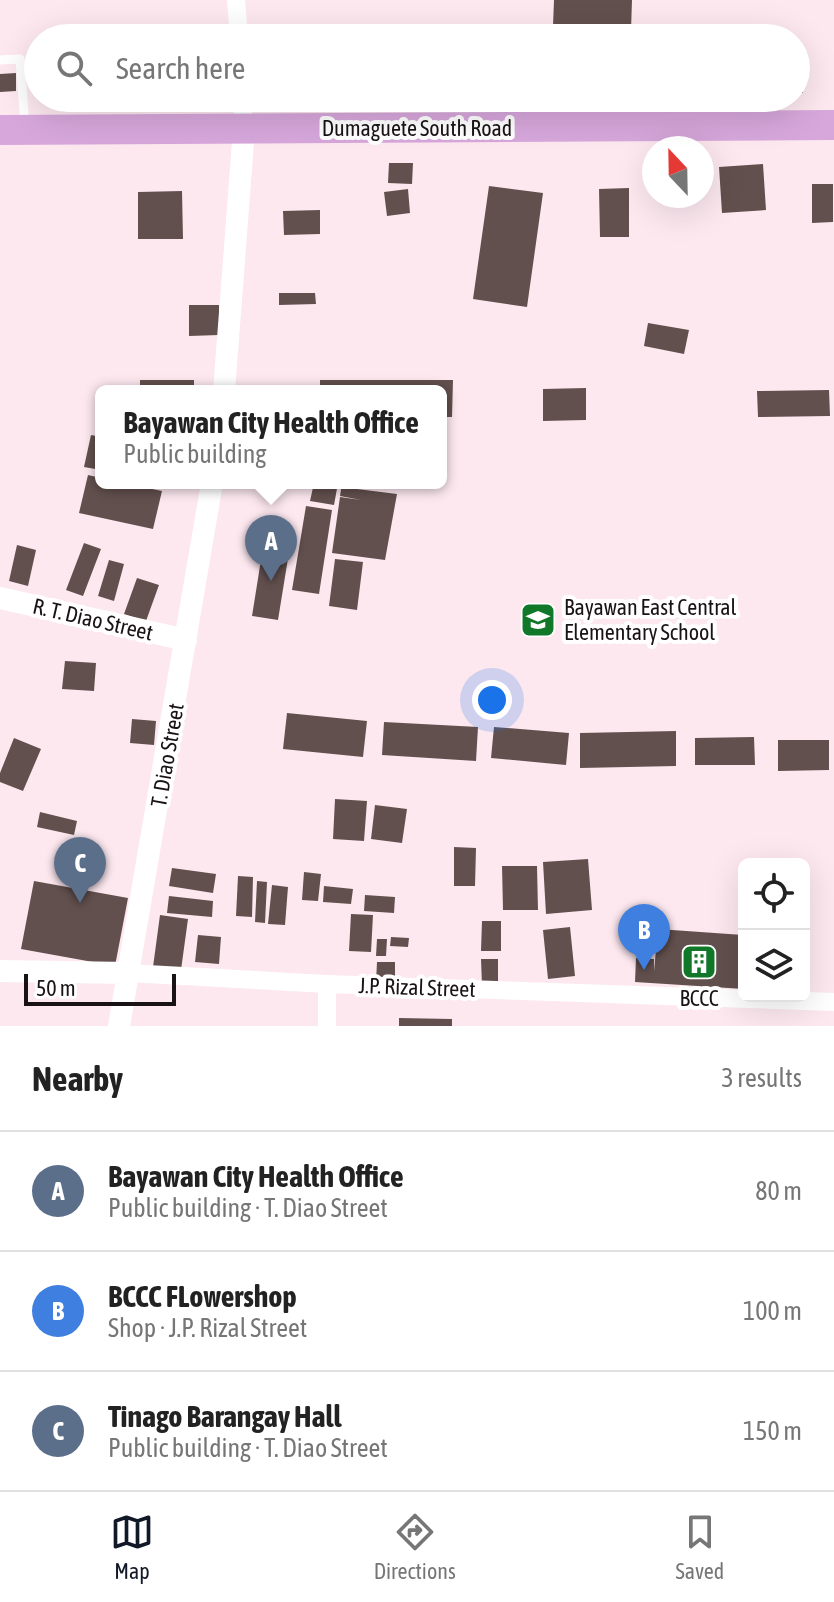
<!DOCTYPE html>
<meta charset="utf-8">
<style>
body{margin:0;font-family:"Asap Condensed",sans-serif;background:#f2f2f2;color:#222}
.controls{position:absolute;right:24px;bottom:24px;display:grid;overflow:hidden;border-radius:12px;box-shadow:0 8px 32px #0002}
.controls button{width:72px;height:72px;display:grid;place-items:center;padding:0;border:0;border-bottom:2px solid #e0e0e0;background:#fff;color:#222;font:40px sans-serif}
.compass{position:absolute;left:642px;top:136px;width:72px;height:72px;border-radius:50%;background:#fff;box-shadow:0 8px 32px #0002;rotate:338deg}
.scale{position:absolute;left:24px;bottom:20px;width:152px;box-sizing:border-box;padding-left:8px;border:4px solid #1a1315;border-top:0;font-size:22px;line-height:28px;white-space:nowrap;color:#1a1315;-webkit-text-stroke:6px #fff;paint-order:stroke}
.you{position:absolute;left:492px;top:700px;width:28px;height:28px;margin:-20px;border:6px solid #fff;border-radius:50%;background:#1a73e8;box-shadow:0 0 0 12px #1a73e833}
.badge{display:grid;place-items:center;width:52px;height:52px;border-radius:50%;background:#111827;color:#fff;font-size:26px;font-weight:700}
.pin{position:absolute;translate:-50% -66px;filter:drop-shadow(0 2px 4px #0008)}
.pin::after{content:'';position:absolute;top:42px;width:28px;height:24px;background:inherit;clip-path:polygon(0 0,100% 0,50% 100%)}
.popup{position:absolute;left:95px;top:385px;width:352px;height:104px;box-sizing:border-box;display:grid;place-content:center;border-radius:12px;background:#fff;filter:drop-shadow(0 2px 6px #0005);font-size:26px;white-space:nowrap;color:#767676}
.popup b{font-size:30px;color:#222}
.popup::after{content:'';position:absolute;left:50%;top:100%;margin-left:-16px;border:16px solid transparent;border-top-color:#fff}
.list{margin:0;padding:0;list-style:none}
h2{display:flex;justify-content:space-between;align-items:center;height:104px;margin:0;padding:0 32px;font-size:34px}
h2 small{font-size:26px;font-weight:400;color:#767676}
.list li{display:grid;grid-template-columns:52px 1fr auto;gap:24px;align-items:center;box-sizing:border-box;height:120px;padding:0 32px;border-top:2px solid #e0e0e0}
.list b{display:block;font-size:30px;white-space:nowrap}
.list p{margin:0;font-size:26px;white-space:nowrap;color:#767676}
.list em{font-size:26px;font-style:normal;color:#767676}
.icon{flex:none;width:44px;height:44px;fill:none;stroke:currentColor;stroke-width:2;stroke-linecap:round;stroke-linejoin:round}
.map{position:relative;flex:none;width:834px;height:1026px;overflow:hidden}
.search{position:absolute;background:#fff;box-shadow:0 8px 32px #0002;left:24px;right:24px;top:24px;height:88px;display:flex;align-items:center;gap:20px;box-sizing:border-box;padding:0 28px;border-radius:44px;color:#767676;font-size:30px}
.sheet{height:464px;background:#fff}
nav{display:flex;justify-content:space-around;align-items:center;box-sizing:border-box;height:112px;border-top:2px solid #e0e0e0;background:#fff;font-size:22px;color:#767676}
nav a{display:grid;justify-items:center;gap:4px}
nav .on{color:#111827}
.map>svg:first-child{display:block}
.building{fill:#62504e}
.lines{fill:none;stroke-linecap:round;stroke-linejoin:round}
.service{stroke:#fff;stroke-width:9}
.minor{stroke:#fff;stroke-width:18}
.tertiary{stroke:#fff;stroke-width:22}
.trunk{stroke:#d7a7dc;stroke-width:30}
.labels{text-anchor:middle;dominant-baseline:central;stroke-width:8;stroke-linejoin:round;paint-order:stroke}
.street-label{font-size:22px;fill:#1a1315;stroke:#fff}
.poi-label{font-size:22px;fill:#1a1315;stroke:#fff;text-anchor:start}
</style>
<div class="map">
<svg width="834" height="1026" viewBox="0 0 834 1026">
<rect width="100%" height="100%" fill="#fde8f0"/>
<path class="building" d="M554 0H632L631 30 553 26Z
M229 33V38H163V35Z
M796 54H803V93H796Z
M16 73V91L0 92V74Z
M389 163H413L412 184 388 183Z
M763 164 766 210 722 213 719 167Z
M812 184H833V222L812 223Z
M489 186 543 193 527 307 473 299Z
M629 188V237H600L599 189Z
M408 189 410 213 387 216 384 192Z
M182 191 183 239H138V192Z
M320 210V234L284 235 283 211Z
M279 293H315L316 304 279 305Z
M189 305H219V335L189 336Z
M648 323 689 330 684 354 644 346Z
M140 380H194V391H140Z
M320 380H453L452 417H441V391H320Z
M586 388V420L543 421V389Z
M829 390 830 416 758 417 757 391Z
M91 435 101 437V470L84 467Z
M88 475 101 478V483H123L162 491 153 529 79 513Z
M314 483H338L334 505 310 501Z
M342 483 358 484 357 489 397 494 385 560 332 553 340 497 361 500 340 496Z
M306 506 332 510 319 594 292 590Z
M264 541 290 546 278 620 252 616Z
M84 543 101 549 83 596 66 590Z
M17 545 36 550 28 586 9 581Z
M335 559 363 562 357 610 329 606Z
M109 560 124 564 114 601 98 596Z
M137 578 159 585 146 621 124 614Z
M65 661 96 663 94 691 62 689Z
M287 713 367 721 363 757 283 749Z
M132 719 156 721 154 745 130 743Z
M384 722 478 727 476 761 382 755Z
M494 727 569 733 566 765 491 758Z
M676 731V766L580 768V733Z
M754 737 755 765H695V738Z
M14 738 41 749 23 791 0 782V773Z
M778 740H829V770L778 771Z
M335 799 367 801 364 841 333 839Z
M375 805 407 809 402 843 371 839Z
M40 812 77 821 74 835 37 827Z
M454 847 476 848 475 886H454Z
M588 859 592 910 546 914 543 862Z
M502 866H537L538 910H503Z
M172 868 216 874 213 893 169 886Z
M304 872 321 874 318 901 302 900Z
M238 876 253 877 252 917 236 916Z
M34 881 128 898 115 966 21 949Z
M257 881 267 882 265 923 255 922Z
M272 885 288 887 285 925 268 924Z
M324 886 353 889 351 904 323 902Z
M365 895 395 897 394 913 364 911Z
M169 896 213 901 212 917 167 913Z
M351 914 373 915 371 952 349 951Z
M160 915 188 919 181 970 153 967Z
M482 921H501V951H481Z
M570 927 575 976 548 979 543 930Z
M658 929 743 935 744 989 635 982 636 958 654 959V971Z
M198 935 221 937 219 964 195 962Z
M391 937 409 938 408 947 390 946Z
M377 939H387L386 956H376Z
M481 959H498V986H482Z
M377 962H395V982H376Z
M399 1018 452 1019V1026H399Z"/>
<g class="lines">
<path class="service" d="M0 60 20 59 25 126"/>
<path class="minor" d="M236 0 239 38
M242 98 244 129
M129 973 327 984 834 1002
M327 984V1026"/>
<path class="tertiary" d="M224 391 244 129
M0 598 186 640
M0 971 129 973
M119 1026 212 483"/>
<path class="trunk" d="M0 130 834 125"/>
</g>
<defs>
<symbol id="school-square" viewBox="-11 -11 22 22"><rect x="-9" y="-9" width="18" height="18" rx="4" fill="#117729" stroke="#fff"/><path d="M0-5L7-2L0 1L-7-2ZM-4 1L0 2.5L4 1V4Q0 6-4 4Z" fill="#fff"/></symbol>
<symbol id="building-square" viewBox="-11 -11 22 22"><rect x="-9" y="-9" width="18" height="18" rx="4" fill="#117729" stroke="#fff"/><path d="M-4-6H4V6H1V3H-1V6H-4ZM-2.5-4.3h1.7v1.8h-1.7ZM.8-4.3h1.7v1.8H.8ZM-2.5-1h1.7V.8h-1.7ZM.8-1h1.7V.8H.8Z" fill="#fff"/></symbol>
</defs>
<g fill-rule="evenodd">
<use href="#school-square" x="518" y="600" width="40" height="40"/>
<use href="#building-square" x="679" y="942" width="40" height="40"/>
</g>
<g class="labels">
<g class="street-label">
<text x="417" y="128">Dumaguete South Road</text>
<text transform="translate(93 619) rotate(13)">R. T. Diao Street</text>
<text transform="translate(167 755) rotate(-80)">T. Diao Street</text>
<text transform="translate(417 987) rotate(2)">J.P. Rizal Street</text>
</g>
<g class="poi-label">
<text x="564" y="607">Bayawan East Central<tspan x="564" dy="25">Elementary School</tspan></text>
<text x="699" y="998" text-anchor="middle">BCCC</text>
</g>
</g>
</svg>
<div class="controls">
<button><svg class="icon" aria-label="locate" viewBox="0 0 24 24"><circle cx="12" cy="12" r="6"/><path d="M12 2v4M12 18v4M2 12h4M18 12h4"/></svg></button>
<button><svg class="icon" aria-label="layers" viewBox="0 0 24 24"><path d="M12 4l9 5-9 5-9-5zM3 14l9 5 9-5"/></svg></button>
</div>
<svg class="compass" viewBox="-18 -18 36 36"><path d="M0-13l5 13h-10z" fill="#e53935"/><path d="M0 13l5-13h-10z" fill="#767676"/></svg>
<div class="scale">50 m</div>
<div class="you"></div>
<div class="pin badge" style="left:271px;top:581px;background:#5c6f8a">A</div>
<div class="popup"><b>Bayawan City Health Office</b>Public building</div>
<div class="pin badge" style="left:644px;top:970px;background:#3f7fe0">B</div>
<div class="pin badge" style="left:80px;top:903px;background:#5c6f8a">C</div>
<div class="search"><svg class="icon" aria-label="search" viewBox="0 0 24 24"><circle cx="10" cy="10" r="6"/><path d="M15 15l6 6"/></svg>Search here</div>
</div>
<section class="sheet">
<h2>Nearby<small>3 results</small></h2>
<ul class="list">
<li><span class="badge" style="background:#5c6f8a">A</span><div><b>Bayawan City Health Office</b><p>Public building · T. Diao Street</p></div><em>80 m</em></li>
<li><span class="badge" style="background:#3f7fe0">B</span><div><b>BCCC FLowershop</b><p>Shop · J.P. Rizal Street</p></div><em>100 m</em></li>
<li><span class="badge" style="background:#5c6f8a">C</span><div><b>Tinago Barangay Hall</b><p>Public building · T. Diao Street</p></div><em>150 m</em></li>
</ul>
</section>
<nav>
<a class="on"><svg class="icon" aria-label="map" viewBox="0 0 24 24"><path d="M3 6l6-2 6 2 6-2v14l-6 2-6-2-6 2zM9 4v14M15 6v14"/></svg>Map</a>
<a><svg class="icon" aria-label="directions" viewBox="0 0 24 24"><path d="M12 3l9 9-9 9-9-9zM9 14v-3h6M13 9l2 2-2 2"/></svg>Directions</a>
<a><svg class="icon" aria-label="saved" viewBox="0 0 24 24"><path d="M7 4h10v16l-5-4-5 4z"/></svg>Saved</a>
</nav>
